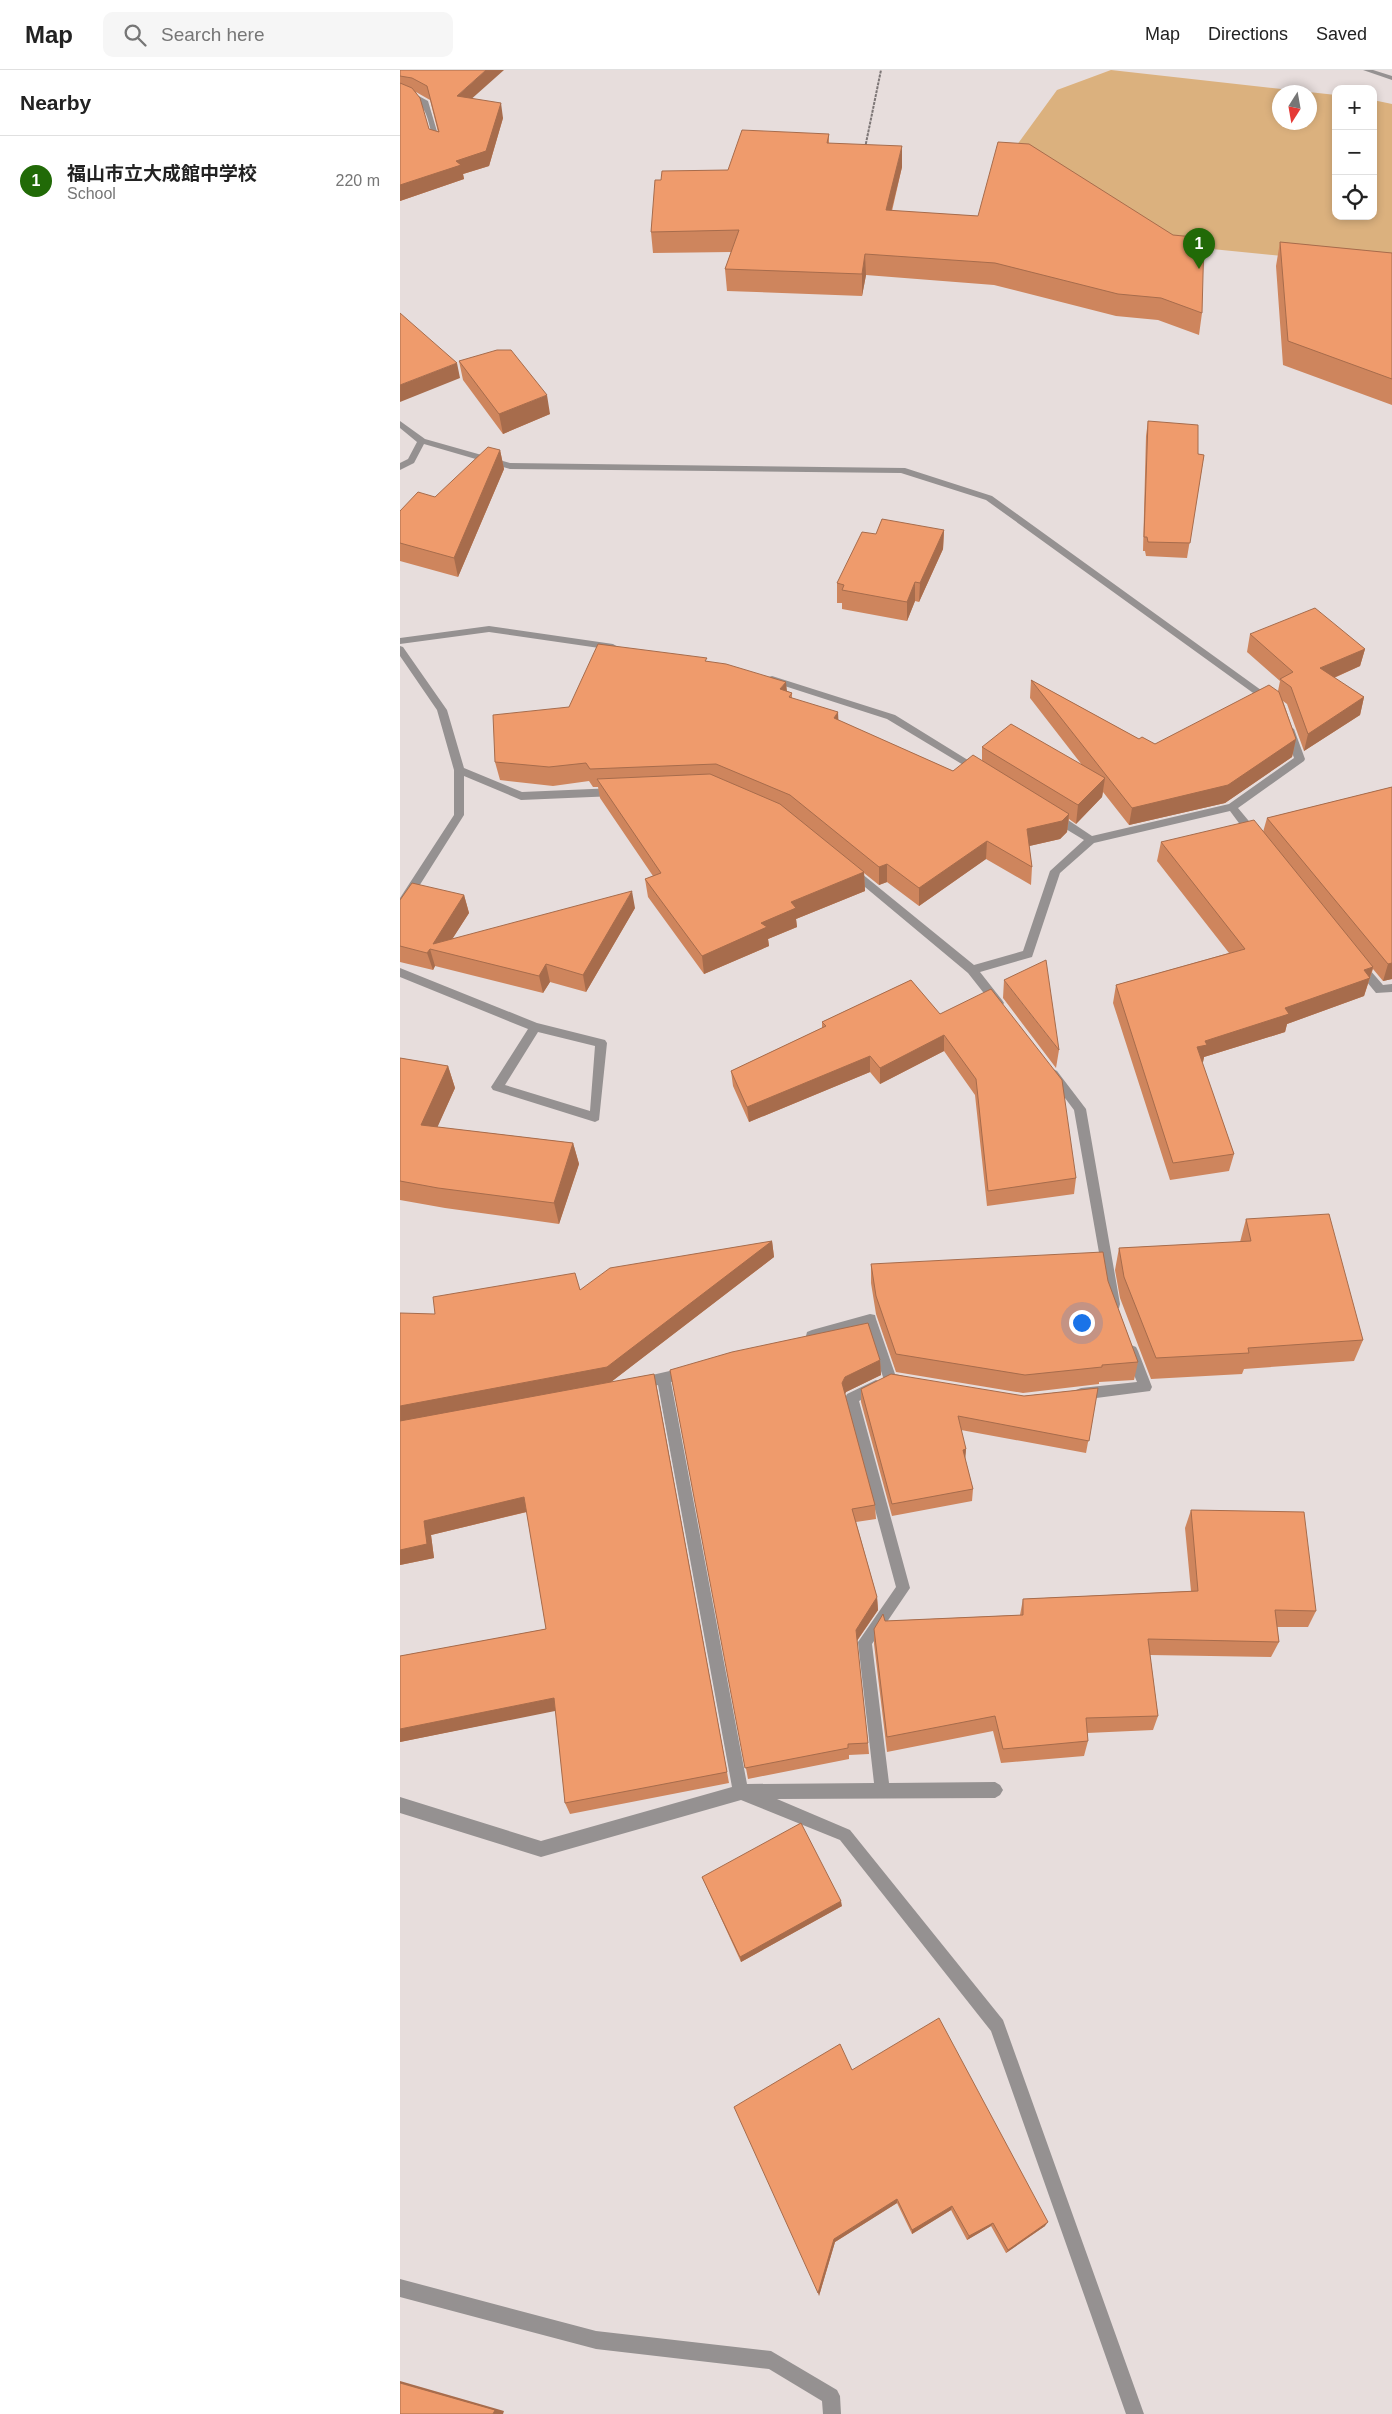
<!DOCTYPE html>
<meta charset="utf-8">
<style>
body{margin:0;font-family:Arial,"Noto Sans JP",sans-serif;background:#f6f6f6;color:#222}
.controls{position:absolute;right:15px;top:15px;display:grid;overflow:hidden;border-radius:10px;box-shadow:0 2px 8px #0003}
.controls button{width:45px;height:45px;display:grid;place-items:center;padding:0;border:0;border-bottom:1px solid #e0e0e0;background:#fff;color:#222;font:25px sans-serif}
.compass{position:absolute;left:872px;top:15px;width:45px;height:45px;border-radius:50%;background:#fff;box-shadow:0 2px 8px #0003;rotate:191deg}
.you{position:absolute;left:681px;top:1252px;width:18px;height:18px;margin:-12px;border:4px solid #fff;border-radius:50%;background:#1a73e8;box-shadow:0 0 0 8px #1a73e833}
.badge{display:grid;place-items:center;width:32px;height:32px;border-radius:50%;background:#216a07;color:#fff;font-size:16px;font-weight:700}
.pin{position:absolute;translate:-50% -41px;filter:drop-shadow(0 1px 2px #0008)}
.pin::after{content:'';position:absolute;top:26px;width:18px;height:15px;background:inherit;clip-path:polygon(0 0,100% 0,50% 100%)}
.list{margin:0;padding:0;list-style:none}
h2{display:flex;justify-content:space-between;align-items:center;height:65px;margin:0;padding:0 20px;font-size:21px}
h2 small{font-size:16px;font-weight:400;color:#767676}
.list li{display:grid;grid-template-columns:32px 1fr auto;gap:15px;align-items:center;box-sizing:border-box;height:90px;padding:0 20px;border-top:1px solid #e0e0e0}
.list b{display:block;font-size:19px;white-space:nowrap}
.list p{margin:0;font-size:16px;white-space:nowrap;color:#767676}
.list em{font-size:16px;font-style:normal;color:#767676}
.icon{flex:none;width:28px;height:28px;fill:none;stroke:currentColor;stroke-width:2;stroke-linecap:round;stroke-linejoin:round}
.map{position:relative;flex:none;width:992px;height:2344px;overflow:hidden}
header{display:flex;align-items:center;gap:30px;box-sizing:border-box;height:70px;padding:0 25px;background:#fff;border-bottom:1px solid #e0e0e0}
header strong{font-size:24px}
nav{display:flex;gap:28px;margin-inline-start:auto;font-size:18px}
.search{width:350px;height:45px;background:#f6f6f6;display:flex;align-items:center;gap:12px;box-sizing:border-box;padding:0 18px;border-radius:10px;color:#767676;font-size:19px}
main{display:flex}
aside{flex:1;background:#fff}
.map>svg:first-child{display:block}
.green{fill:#dbb17e;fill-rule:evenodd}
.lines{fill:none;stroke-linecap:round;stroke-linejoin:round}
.path{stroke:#7d7676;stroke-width:2;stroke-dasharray:3 1;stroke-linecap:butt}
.minor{fill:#959191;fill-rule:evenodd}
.wall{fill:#ce855d;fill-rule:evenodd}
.shaded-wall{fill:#a76c4c}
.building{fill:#ef9b6c;stroke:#a76c4c}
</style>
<header>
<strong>Map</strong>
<div class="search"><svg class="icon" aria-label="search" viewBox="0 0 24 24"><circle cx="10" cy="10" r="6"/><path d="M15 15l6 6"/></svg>Search here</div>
<nav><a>Map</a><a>Directions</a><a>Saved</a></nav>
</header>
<main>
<aside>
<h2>Nearby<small></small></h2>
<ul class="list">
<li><span class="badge">1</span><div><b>福山市立大成館中学校</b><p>School</p></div><em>220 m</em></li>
</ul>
</aside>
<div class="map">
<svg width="992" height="2344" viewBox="0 0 992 2344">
<rect width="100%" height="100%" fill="#e7dddc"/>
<path class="green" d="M711 0 936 25V146H973V30L992 34V197L712 169 611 83 657 20ZM879 22H909V52H879Z"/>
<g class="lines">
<path class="path" d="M465 78 481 0"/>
<path class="minor" d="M963 0H973L992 6V10Z
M0 21 15 24 28 31 41 75 34 73C27 49 28 29 0 25Z
M0 351 25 369 110 393 505 398 592 426 876 631 871 634 867 633 586 430 501 403 110 399 24 374 14 393 0 400V393L8 389 17 372 0 358Z
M89 556 213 574 218 577 213 580 89 562 0 574V568Z
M0 576 3 577 47 640 64 698 122 722 215 718 220 722 215 726 121 730 64 706V745L4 840 0 841V828L54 745V700L37 640 0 586Z
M372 606 495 645 584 700 583 702H575L487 649 369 611V607Z
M889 656 894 659 905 689 904 691 838 738 858 762V768H850L830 741 694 773 660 803 632 887 580 902 602 930 604 933 602 936H594L568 903 447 802 452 798 456 799 574 895 623 881 650 801 684 770 651 750V744H659L692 766 829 734 894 688 884 659Z
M959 891 963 892 983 915 992 914V922L976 923 953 895Z
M0 898 137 953 205 970 207 973 199 1050 195 1052 93 1020 91 1017 93 1014 128 959 0 907ZM138 962 195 976 190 1041 105 1015Z
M653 999 657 1001 686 1039 720 1234 719 1238 714 1239 709 1238 708 1234 674 1040 647 1004Z
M470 1244 475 1245 476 1249 495 1304 508 1307 510 1311 508 1315 503 1317 485 1313 466 1256 412 1272 407 1270 406 1266 407 1262 412 1260Z
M731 1275 736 1277 738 1281 752 1317 750 1321 681 1330 676 1328 674 1324 676 1320 681 1318 737 1312 724 1281 726 1277Z
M287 1297 292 1299 294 1303 292 1307 271 1312 347 1714 474 1713 458 1572 496 1517 445 1328 447 1324 476 1310 481 1312 483 1316 481 1320 459 1331 510 1518 472 1574 489 1713 595 1712 600 1715 603 1720 600 1725 595 1728 377 1729 450 1760 603 1950 744 2344H726L591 1961 440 1770 341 1730 141 1787 0 1743V1727L141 1771 332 1717 258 1315 239 1320 234 1318 232 1314 234 1310 239 1308Z
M0 2209 196 2261 371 2281 437 2320 440 2326 441 2344H423L422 2331 369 2299 196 2279 0 2227Z"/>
</g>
<path class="wall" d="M0 0 72 29 103 48 89 96 63 104 64 109 0 131ZM16 22 30 30 38 62 29 59Z
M429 64V73L502 97 492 141 578 146 802 243 799 265 758 250 716 246 594 215 466 205 462 226 327 221 325 199 331 182 253 183 251 162 261 110 328 100Z
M880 172 992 183V335L883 295 876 196Z
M59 291 150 344 103 364 63 310Z
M748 351 798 384 804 385 787 488 746 486 745 481H743L746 366Z
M100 380 104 399 58 507 0 491V441L35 427Z
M544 460 543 479 519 532 515 531 507 551 442 539V533H437V513L476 464Z
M850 564 965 579 960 596 934 608 964 627 960 645 904 681 887 634 883 631 896 669 892 687 825 733 729 755 703 722 702 727 676 754 669 749 667 762 660 769 629 776 632 797 631 815 586 789 519 836 487 812 479 815 464 803 465 821 396 849 397 857 368 869 369 876 304 904 248 827 245 809 253 806 200 728 198 717H193L189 711 153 716 100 710 95 692 169 637 307 591 392 623V628L438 650 553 701 582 691V677L682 695 630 628 631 610 739 669 755 674 878 621 880 611 847 582Z
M992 717V909L983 911 973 899 964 926 887 954 885 962 804 987 803 992 802 993 834 1084 829 1101 770 1110 713 933 716 915 829 883 757 791 761 772 863 762 867 748Z
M64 825 69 843 52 869 235 838 186 922 150 912 143 923 35 896 33 900 0 892V830Z
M511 910 676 1108 674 1124 587 1136 575 1025 544 981 480 1014 470 1002 349 1052 333 1016 331 1001 422 958V952Z
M604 910 659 980 656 998 603 928Z
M0 988 48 996 55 1018 37 1057 173 1073 179 1094 159 1154 45 1138 0 1130Z
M846 1149 963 1270 954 1291 844 1299 842 1304 751 1309 720 1228 715 1200 719 1178 840 1172Z
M372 1171 374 1187 211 1312 254 1304 257 1319 329 1713 170 1744 165 1733 156 1640 0 1672V1586L146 1559 127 1442 31 1465 34 1488 0 1495 35 1244 180 1220Z
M471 1194 708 1211 738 1292 734 1310 699 1312V1314L623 1323 496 1302 476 1244 471 1213Z
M480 1290 481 1305 446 1322 445 1324 475 1435 476 1449 456 1452 477 1527 478 1540 457 1571 468 1673 469 1684 449 1685V1689L348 1709 270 1300Z
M698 1318 686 1383 561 1360 566 1379 565 1388 573 1419 572 1431 492 1446 461 1332V1319L624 1326Z
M791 1440 916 1541 908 1557H877L879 1572 871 1587 750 1585 758 1646 753 1660 687 1663 688 1671 684 1686 601 1693 593 1661 487 1682 474 1574V1559L485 1551 620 1545 623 1529 791 1521 785 1458Z
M302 1807 442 1836 341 1892Z
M452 2000 645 2156 606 2183 591 2156 567 2170 551 2140 512 2164 497 2133 435 2172 419 2226Z"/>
<path class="shaded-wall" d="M86 0H104L59 40 57 26Z
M101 33 103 48 89 96 63 104 64 109 0 131V115L56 91Z
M502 76V97L486 162V140Z
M465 184 466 205 462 226V204Z
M57 293 60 308 0 332V315Z
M147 325 150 344 103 364 99 344Z
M100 380 104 399 58 507 54 488Z
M544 460 543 479 519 532 520 513Z
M515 512V531L507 551V532Z
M965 579 960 596 915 616 920 598Z
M386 612 388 630 380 619Z
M964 627 960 645 904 681 908 664Z
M438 642 439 661 434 648Z
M896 669 892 687 825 733 729 755 732 738Z
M705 708 702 727 676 754 678 735Z
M669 744 667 762 660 769 625 777 627 759Z
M587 771 586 789 519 836V818Z
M487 794V812L479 815V797Z
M464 802 465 821 396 849 397 857 368 869 369 876 304 904 302 886 361 853 391 832Z
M232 821 235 838 186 922 183 905Z
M64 825 69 843 44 882 33 874Z
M30 879 35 896 33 900 27 883Z
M992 893V909L983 911 988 894Z
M146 894 150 912 143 923 139 906Z
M973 897 964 926 887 954 885 962 804 987 803 992 793 995 797 977 805 971 964 900Z
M544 965V981L480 1014V998Z
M470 986V1002L349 1052 347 1037Z
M48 996 55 1018 29 1076 21 1055Z
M173 1073 179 1094 159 1154 154 1133Z
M372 1171 374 1187 211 1312 0 1353V1336Z
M480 1290 481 1305 446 1322 443 1328 442 1313 445 1307Z
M254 1304 257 1319 329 1713 327 1702Z
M566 1379 565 1391 563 1380Z
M124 1427 130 1441 31 1465 34 1488 0 1495V1480L24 1451Z
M477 1527 478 1540 456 1572V1560Z
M154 1628 160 1640 0 1672V1659Z
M441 1831 442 1836 341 1892 340 1887Z
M497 2129V2133L435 2172 419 2226 418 2223 434 2169Z
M552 2136 551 2140 512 2164V2160Z
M648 2152 645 2156 606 2183 608 2180Z
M593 2153 591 2156 567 2170 569 2166Z
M0 2311 104 2341 103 2344H93L0 2313Z"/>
<path class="building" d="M0 0H86L57 26 101 33 86 81 56 91 61 95 0 115V13L12 18 20 28 29 59 39 62 27 16 12 8 0 6Z
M342 60 429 64 427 73 502 76 486 140 578 146 598 72 629 74 773 165 804 168 802 243 761 228 718 224 595 193 465 184 462 204 325 199 339 160 251 162 255 110H261L262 101 328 100Z
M880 172 992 183V309L888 271Z
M0 243 57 293 0 315Z
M97 280H111L147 325 99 344 59 291Z
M748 351 798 355V384L804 385 790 473 748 472 747 467H744Z
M88 377 100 380 54 488 0 473V441L18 422 35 427Z
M482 449 544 460 520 513 515 512 507 532 442 520 444 515 437 513 462 462 476 464Z
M915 538 965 579 920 598 964 627 908 664 891 617 880 609 893 602 850 564Z
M198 574 307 588 305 591 326 594 386 612 380 619 392 623 389 627 438 642 434 648 553 701 573 685 669 744 662 751 627 759 632 797 587 771 519 818 487 794 479 797 390 725 316 694 190 699 186 693 149 697 95 692 93 645 169 637Z
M631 610 739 669 742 667 755 674 869 615 879 622 896 669 828 715 732 738Z
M611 654 705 708 678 735 582 677Z
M310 704 380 734 464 802 391 832 396 838 361 853 367 857 302 886 245 809 261 803 197 709Z
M992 717V893L988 894 867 748Z
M854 750 973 897 964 900 970 908 885 938 889 944 805 971 807 975 797 977 834 1084 773 1093 716 915 845 879 761 772Z
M12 813 64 825 33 874 232 821 183 905 146 894 139 906 30 879 27 883 0 876V830Z
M646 890 659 980 604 910Z
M511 910 540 944 591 919 662 1010 676 1108 588 1121 576 1009 544 965 480 998 470 986 347 1037 331 1001 426 956 422 952Z
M0 988 48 996 21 1055 173 1073 154 1133 38 1118 0 1111Z
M929 1144 963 1270 848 1278 849 1283 756 1288 724 1207 719 1178 851 1171 846 1149Z
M372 1171 207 1297 0 1336V1243L35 1244 33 1227 175 1203 180 1220 210 1198Z
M703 1182 708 1211 738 1292 702 1295V1297L625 1305 496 1284 476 1226 471 1194Z
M468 1253 480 1290 445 1307 442 1313 475 1435 452 1439 477 1527 456 1560 468 1673 448 1674V1678L345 1698 270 1300 332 1282Z
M254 1304 327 1702 165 1733 154 1628 0 1659V1586L146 1559 124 1427 24 1451 27 1474 0 1480V1351Z
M491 1304 624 1326 698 1318 689 1371 558 1346 566 1379 563 1380 573 1419 492 1434 461 1319Z
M791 1440 904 1442 916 1541 875 1540 879 1572 748 1569 758 1646 686 1648 688 1671 603 1679 595 1646 487 1667 474 1559 483 1544 485 1551 623 1545V1529L798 1521Z
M401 1753 441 1831 340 1887 302 1807Z
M539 1948 648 2152 608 2180 593 2153 569 2166 552 2136 512 2160 497 2129 434 2169 418 2223 334 2037 440 1974 452 2000Z
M0 2313 95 2340 93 2344H0Z"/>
</svg>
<div class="controls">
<button>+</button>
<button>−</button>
<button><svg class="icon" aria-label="locate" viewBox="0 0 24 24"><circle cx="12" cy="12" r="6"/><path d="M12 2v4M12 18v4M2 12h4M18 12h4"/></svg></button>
</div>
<svg class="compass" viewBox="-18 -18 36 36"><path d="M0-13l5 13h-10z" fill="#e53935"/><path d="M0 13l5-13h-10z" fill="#767676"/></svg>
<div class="you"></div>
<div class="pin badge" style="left:799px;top:199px">1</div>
</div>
</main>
